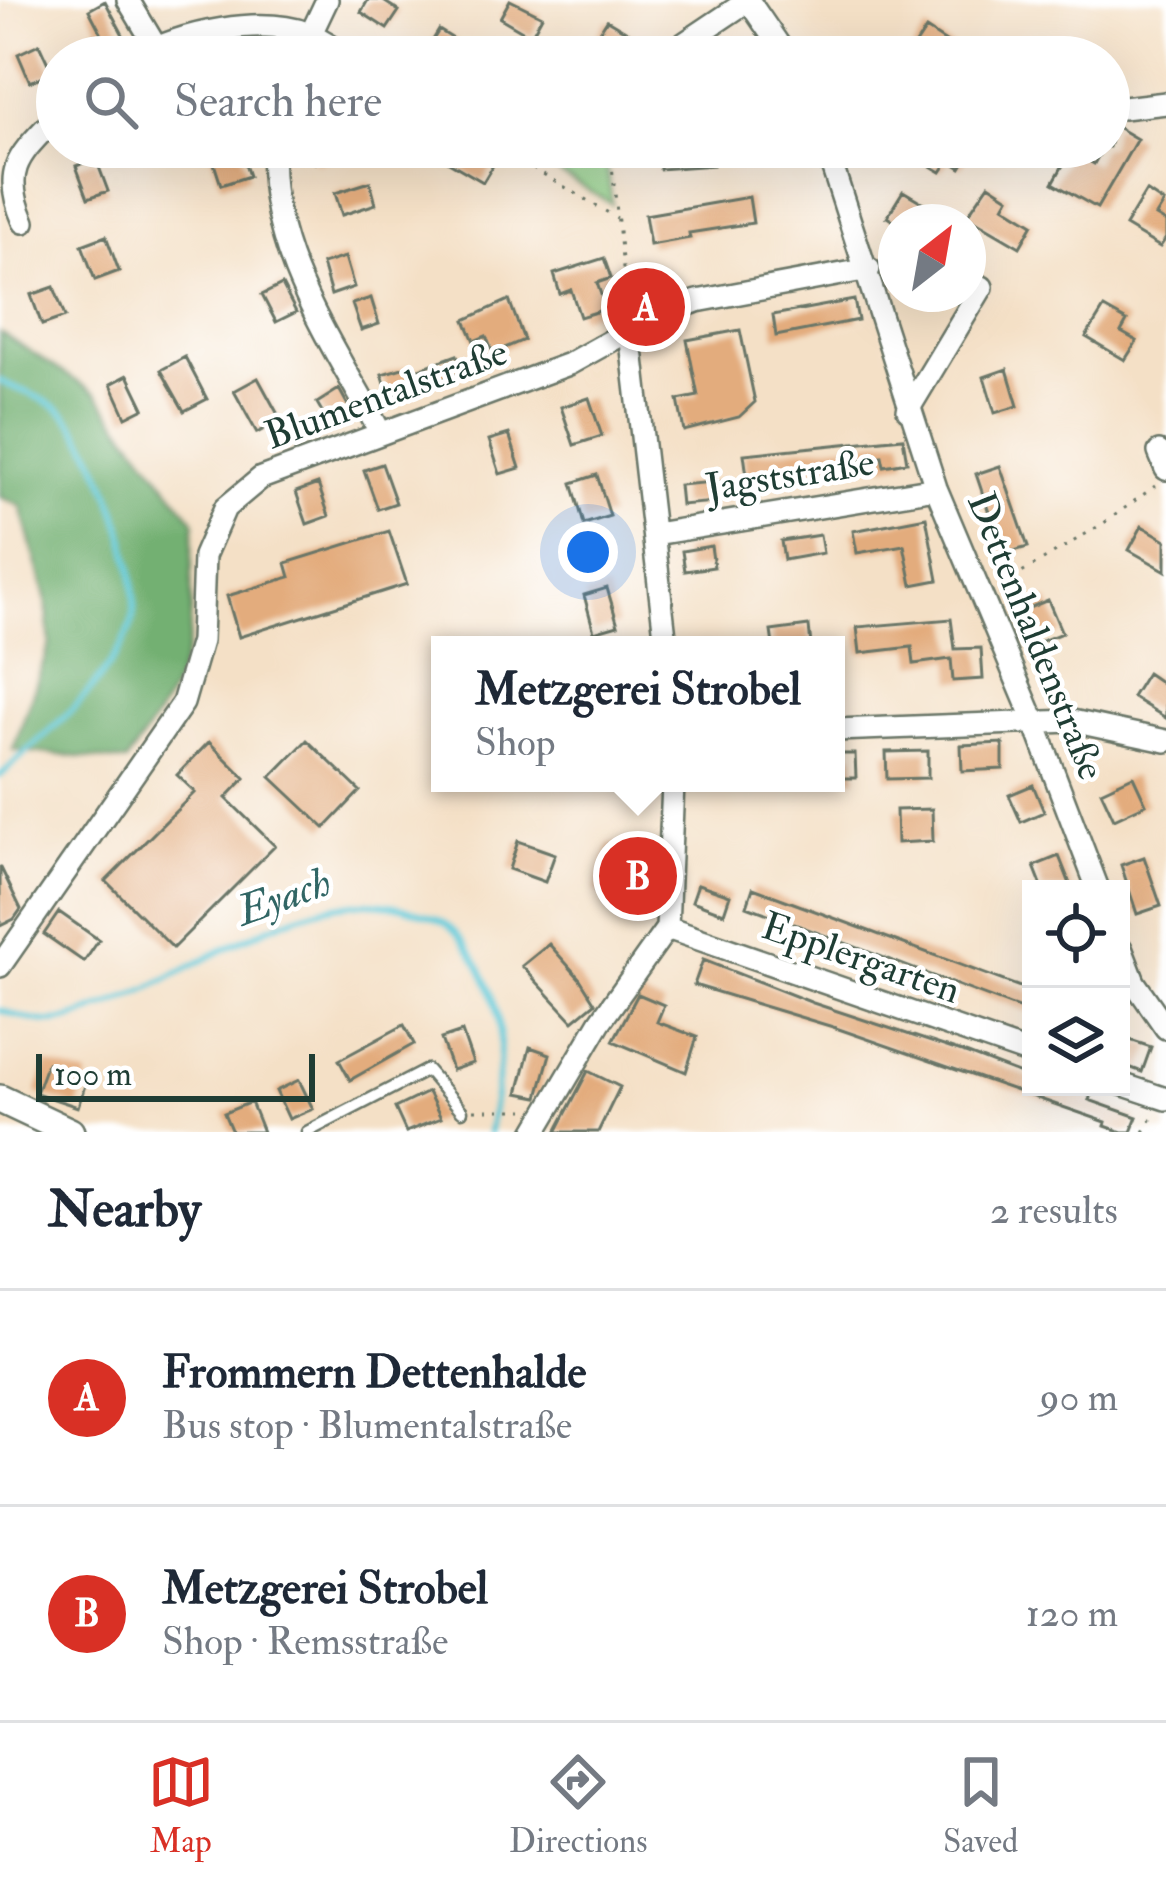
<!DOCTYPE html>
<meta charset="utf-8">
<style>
body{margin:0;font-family:"IM FELL Double Pica",serif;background:#f2f2f3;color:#1f2937}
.controls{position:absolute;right:36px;bottom:36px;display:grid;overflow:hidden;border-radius:0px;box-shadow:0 12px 48px #0002}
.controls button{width:108px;height:108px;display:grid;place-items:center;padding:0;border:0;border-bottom:3px solid #e0e1e3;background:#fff;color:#1f2937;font:60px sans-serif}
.compass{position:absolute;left:878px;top:204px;width:108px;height:108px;border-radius:50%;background:#fff;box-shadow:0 12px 48px #0002;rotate:31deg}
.scale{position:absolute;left:36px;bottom:30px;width:279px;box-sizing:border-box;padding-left:12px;border:6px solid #1f3d34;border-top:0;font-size:33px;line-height:42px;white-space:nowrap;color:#1f3d34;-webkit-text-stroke:9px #fff;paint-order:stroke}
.you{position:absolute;left:588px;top:552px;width:42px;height:42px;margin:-30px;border:9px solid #fff;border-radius:50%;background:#1a73e8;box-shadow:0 0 0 18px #1a73e833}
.badge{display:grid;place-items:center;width:78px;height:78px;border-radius:50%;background:#d93025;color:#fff;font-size:39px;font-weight:700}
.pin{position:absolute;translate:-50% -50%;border:6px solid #fff;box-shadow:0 3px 12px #0006}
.popup{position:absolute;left:431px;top:636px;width:414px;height:156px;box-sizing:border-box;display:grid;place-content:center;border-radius:0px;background:#fff;filter:drop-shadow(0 3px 9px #0005);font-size:39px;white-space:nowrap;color:#747a83}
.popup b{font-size:45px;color:#1f2937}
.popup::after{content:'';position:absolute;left:50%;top:100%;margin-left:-24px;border:24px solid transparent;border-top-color:#fff}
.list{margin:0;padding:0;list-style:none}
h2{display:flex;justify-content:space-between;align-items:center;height:156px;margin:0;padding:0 48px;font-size:51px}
h2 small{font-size:39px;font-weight:400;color:#747a83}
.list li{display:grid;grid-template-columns:78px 1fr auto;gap:36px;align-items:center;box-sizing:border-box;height:216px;padding:0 48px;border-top:3px solid #e0e1e3}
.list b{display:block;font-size:45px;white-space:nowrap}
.list p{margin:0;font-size:39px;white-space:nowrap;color:#747a83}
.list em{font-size:39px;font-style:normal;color:#747a83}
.icon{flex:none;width:66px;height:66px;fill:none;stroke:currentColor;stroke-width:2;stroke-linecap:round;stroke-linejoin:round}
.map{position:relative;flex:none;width:1166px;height:1132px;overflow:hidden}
.search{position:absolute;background:#fff;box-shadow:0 12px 48px #0002;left:36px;right:36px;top:36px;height:132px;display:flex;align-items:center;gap:30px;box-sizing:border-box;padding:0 42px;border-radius:66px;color:#747a83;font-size:45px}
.sheet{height:588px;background:#fff}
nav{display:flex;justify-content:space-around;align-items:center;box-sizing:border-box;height:168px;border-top:3px solid #e0e1e3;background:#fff;font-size:33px;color:#747a83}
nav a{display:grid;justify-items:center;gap:6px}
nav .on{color:#d93025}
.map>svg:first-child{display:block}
.green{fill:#8fcd84;stroke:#57855c;stroke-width:3}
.forest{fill:#73b072;stroke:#497653;stroke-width:3}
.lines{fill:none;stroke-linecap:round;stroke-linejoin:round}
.stream{stroke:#5cc7d6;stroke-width:6}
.building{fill:#e3ac7d}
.lane-casing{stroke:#6a7667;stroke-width:15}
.street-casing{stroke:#6a7667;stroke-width:26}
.secondary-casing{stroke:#6a7667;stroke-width:32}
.path{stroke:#6a7667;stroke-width:3;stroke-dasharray:3 9;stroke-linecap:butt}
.lane{stroke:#fff;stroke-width:10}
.street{stroke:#fff;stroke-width:21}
.secondary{stroke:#fff;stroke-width:27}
.labels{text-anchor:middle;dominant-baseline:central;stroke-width:9;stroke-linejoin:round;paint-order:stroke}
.street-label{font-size:39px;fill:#1f3d34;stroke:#fff}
.water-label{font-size:42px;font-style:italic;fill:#316665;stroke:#fff}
</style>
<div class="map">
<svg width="1166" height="1132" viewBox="0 0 1166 1132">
<rect width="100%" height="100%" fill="#fff"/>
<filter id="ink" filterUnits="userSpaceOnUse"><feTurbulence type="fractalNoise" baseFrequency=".00833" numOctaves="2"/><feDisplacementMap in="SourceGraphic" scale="24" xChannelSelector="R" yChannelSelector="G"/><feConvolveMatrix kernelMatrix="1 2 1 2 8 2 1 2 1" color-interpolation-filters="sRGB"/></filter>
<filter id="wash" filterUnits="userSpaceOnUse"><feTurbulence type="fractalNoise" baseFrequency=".004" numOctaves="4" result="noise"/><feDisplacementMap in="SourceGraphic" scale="48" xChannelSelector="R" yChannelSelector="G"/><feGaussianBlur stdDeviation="2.7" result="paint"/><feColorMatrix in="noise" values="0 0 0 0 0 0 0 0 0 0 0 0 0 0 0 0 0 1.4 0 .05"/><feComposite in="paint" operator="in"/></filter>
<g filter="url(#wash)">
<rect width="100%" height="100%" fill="#f4e0c6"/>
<path class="green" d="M550 147H604L612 204 534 158Z"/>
<path class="forest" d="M0 332 97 394 195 522C189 560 194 598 189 636 182 685 153 722 126 762L13 750 50 644 46 597 21 506 0 497Z"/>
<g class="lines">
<path class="stream" d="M0 381C18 390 42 397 59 409 99 440 151 584 129 631 102 691 47 732 0 776
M0 1010C17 1015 35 1023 53 1022 67 1022 84 1014 97 1009 195 979 308 875 411 910 442 920 450 921 468 948 513 1015 501 1058 489 1132"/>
</g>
<g id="blocks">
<path class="building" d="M368 0H382L399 11 387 29 361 12Z
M510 0 542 16 531 36 500 18Z
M105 1 129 46 112 56 110 51 98 57H58L101 33 89 10Z
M607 20 634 36 622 57 594 41Z
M926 29 969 57H922L912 50Z
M439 30 482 57H441L428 48Z
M39 44 52 72 30 82 18 54Z
M1115 126 1137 139 1097 208 1053 183 1071 151 1094 164 1103 147H1109Z
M220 147H239L249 176 221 185 210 151Z
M310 147H356L357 151 315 163Z
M423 147H470L495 162 483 182Z
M691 147H711L713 165 660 169 659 151Z
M924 147H974L961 168 949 160 941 172 917 158Z
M96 159 108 191 88 198 76 166Z
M370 182 376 204 342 215 335 193Z
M989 184 1009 197 1004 206 1033 224 1020 247 967 216Z
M903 191 925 204 914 222H895L887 217Z
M1146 191 1164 203 1156 216 1166 222V238L1160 247 1125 226Z
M749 197 753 223 689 233 690 238 650 245 645 215Z
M106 236 119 271 95 280 82 245Z
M345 257 354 287 331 295 322 264Z
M604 258 611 278 597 283 606 309 580 317 571 290 560 294 554 274Z
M282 285 296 312 276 322 262 295Z
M54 287 65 317 42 325 31 295Z
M371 298 379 324 361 330 352 304Z
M509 300 524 340 493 353 486 336 474 341 465 320Z
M854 300 858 320 776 336 773 315Z
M1104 308 1127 321 1121 332 1137 341 1125 360 1086 337Z
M740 330 755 402 739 417 684 431 678 400 698 396 687 340Z
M457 355 464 372 389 397 382 374 409 366 411 372Z
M185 357 207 399 184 411 161 370Z
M1007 369 1018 406 995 413 984 377Z
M128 375 144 408 126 417 111 384Z
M258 378 281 420 257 433 234 391Z
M339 389 350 409 328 422 317 403Z
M589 398 602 436 574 445 561 407Z
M509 434 520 468 500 474 489 440Z
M903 438 907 462 884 466 882 456 747 476 744 454Z
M382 464 396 503 378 509 364 470Z
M1000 466 1028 547 1003 554 976 474Z
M597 475 610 516 584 524 572 483Z
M726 481 728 501 681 505 679 485Z
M318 484 329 516 307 524 296 492Z
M926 517 938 580 912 585 904 545 857 553 853 531Z
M1142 526 1166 540V571L1129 550Z
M389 531 407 584 239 637 227 596 290 577 286 563Z
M820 535 823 553 784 560 781 541Z
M711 546 714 567 685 571 682 551Z
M607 588 618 625 594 632 584 595Z
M1048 600 1062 633 1037 643 1024 610Z
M951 619 955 649 981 648 983 679 953 681 951 659 914 664 912 647 860 653 857 627Z
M809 626 811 645H773L771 631Z
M1147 673 1166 686V718L1132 697Z
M307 740 360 791 325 828 271 777Z
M209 742 245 778 226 798 275 846 173 948 106 881 195 792 177 775Z
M1003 743V769L962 771 961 745Z
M928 751V778L887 779 886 752Z
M836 754H855L856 778H836Z
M1133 776 1146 804 1114 819 1101 791Z
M1033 785 1044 812 1021 822 1009 795Z
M932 809 933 841 897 843 896 810Z
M518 841 555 854 545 882 509 869Z
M609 844 652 845 655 859 650 909 595 891Z
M1059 856 1072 889H1043L1034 866Z
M1144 857 1161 906 1137 914 1121 865Z
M0 866 21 909 14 919 0 926Z
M698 884 730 895 724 913 692 901Z
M753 888 1031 991V1013L747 906Z
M59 912 99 940 84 962 44 934Z
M549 944 580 979 595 1003 573 1021 522 966Z
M703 960 813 1003 968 1054 1031 1078V1087H1065L1091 1096 1089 1100 1137 1117 1131 1132H1122L1105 1126 1106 1122 833 1027 694 985Z
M638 994 664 1005 657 1022 697 1037 686 1072 613 1041Z
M404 1025 414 1044 350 1080 339 1060Z
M462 1032 473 1063 452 1070 441 1039Z
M1121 1037 1151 1047 1142 1072 1121 1064Z
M530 1047 550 1054 538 1097 518 1093Z
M47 1063 88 1076 78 1107 36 1093Z
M588 1071 620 1087 598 1132H556Z
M299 1080 313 1109 289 1119 276 1091Z
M428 1092 441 1118 406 1132 395 1108Z
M251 1102 263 1132H232L224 1113Z"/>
</g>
</g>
<g filter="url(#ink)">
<use href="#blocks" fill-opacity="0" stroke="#6a7667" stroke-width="3"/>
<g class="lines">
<defs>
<path id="lane" d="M307 1132 427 1070 462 1111"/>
<path id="street" d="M128 0 156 47
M748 0 787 57
M139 57C181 32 261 16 307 33 322 38 336 49 349 57
M300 57 327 0
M664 57 749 0
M1123 108 1166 103
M273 147C266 251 333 344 380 432
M499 147 511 154 523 147
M826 147 936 488 1034 721 1098 889
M24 222C0 168 21 154 57 116
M630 332 666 645
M908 410 982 287
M1159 452 1166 469
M655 534 936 488
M836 730 1072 721 1166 741
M667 928 1031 1054
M667 928 673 783
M1121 948 1134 982 1166 1028
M0 966 183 703 201 641 204 556 225 508 261 478 569 364 650 319 697 301 869 269
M1121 1084 1166 1099
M535 1132 600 1022 667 928"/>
<path id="secondary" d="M0 1099 70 1132"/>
</defs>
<use href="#lane" class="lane-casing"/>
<use href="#street" class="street-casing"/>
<use href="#secondary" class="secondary-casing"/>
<path class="path" d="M610 147 627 306
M533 168 617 218
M1002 585 1107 521 1155 486
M474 1110H524
M1144 1132 1152 1118"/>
<use href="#lane" class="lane"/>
<use href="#street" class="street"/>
<use href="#secondary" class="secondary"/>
</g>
</g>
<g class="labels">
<g class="street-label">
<text transform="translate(386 394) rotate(-20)">Blumentalstraße</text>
<text transform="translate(790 475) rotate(-9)">Jagststraße</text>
<text transform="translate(1036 636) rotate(68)">Dettenhaldenstraße</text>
<text transform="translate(861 958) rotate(19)">Epplergarten</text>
</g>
<g class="water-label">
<text transform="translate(284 897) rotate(-20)">Eyach</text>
</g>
</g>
</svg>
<div class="controls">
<button><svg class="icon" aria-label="locate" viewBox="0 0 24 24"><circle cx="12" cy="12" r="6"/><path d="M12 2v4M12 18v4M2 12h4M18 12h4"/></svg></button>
<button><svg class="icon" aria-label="layers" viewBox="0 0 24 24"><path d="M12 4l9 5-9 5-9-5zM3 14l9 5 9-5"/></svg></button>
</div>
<svg class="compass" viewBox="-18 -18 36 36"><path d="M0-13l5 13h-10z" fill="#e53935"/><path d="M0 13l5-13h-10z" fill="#747a83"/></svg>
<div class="scale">100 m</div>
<div class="you"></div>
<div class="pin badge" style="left:646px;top:307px">A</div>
<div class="pin badge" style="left:638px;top:876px">B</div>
<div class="popup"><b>Metzgerei Strobel</b>Shop</div>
<div class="search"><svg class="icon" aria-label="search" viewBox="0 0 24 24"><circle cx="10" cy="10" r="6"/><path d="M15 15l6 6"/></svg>Search here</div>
</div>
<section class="sheet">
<h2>Nearby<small>2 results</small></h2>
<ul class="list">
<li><span class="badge">A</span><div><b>Frommern Dettenhalde</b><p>Bus stop · Blumentalstraße</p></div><em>90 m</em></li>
<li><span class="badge">B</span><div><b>Metzgerei Strobel</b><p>Shop · Remsstraße</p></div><em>120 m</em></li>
</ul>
</section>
<nav>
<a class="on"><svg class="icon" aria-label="map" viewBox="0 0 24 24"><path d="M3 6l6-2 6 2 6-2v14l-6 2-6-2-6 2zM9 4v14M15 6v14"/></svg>Map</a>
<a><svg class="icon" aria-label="directions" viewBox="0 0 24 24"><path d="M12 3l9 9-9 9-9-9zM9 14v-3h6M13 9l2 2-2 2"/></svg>Directions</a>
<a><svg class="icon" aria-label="saved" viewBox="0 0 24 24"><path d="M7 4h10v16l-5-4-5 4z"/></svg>Saved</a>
</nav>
